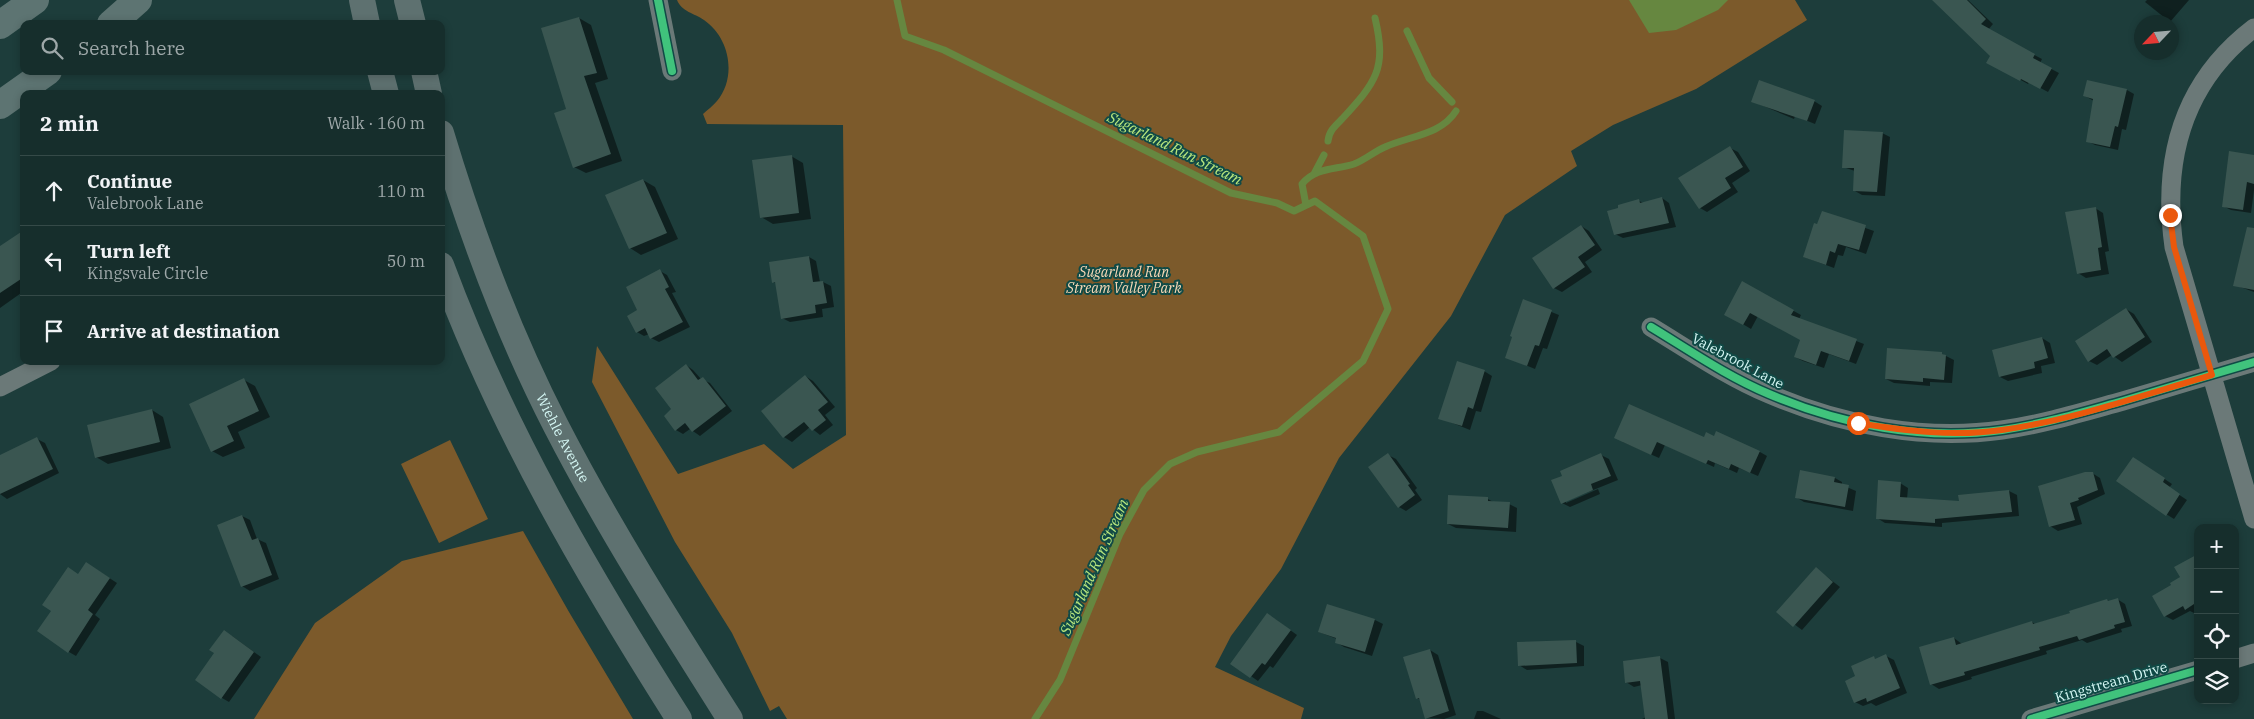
<!DOCTYPE html>
<meta charset="utf-8">
<style>
body{margin:0;font-family:"IBM Plex Serif",serif;background:#1f3634;color:#f1f3f6}
.controls{position:absolute;right:15px;bottom:15px;display:grid;overflow:hidden;border-radius:10px;box-shadow:0 2px 8px #0003}
.controls button{width:45px;height:45px;display:grid;place-items:center;padding:0;border:0;border-bottom:1px solid #354a48;background:#162e2c;color:#f1f3f6;font:25px sans-serif}
.compass{position:absolute;left:2134px;top:15px;width:45px;height:45px;border-radius:50%;background:#162e2c;box-shadow:0 2px 8px #0003;rotate:244deg}
.stop{position:absolute;width:15px;height:15px;margin:-11px;border:4px solid #ea580c;border-radius:50%;background:#fff}
.stop.end{background:#ea580c;border-color:#fff;box-shadow:0 1px 5px #0008}
.list{margin:0;padding:0;list-style:none}
h2{display:flex;justify-content:space-between;align-items:center;height:65px;margin:0;padding:0 20px;font-size:21px}
h2 small{font-size:16px;font-weight:400;color:#9ea8a9}
.list li{display:grid;grid-template-columns:32px 1fr auto;gap:15px;align-items:center;box-sizing:border-box;height:70px;padding:0 20px;border-top:1px solid #354a48}
.list b{display:block;font-size:19px;white-space:nowrap}
.list p{margin:0;font-size:16px;white-space:nowrap;color:#9ea8a9}
.list em{font-size:16px;font-style:normal;color:#9ea8a9}
.icon{flex:none;width:28px;height:28px;fill:none;stroke:currentColor;stroke-width:2;stroke-linecap:round;stroke-linejoin:round}
.map{position:relative;flex:none;width:2254px;height:719px;overflow:hidden}
.search{position:absolute;background:#162e2c;box-shadow:0 2px 8px #0003;left:20px;top:20px;width:425px;height:55px;display:flex;align-items:center;gap:12px;box-sizing:border-box;padding:0 18px;border-radius:10px;color:#9ea8a9;font-size:19px}
.panel{position:absolute;background:#162e2c;box-shadow:0 2px 8px #0003;left:20px;top:90px;width:425px;height:275px;border-radius:10px}
.map>svg:first-child{display:block}
.green{fill:#7c5a2b}
.water{fill:#668740}
.shadow{fill:#0007}
.lines{fill:none;stroke-linecap:round;stroke-linejoin:round}
.stream{stroke:#668740;stroke-width:7}
.building{fill:#3a5651}
.street{stroke:#6b7978;stroke-width:19}
.secondary{stroke:#5e7170;stroke-width:26}
.highway{stroke:#5d7472;stroke-width:28}
.cycleway-casing{stroke:#104a46;stroke-width:11}
.cycleway{stroke:#40c37c;stroke-width:8}
.route{stroke:#ea580c;stroke-width:6}
.labels{text-anchor:middle;dominant-baseline:central;stroke-width:4;stroke-linejoin:round;paint-order:stroke}
.park-label{font-size:14px;font-style:italic;fill:#f8d8b6;stroke:#104a46}
.street-label{font-size:14px;fill:#d4f6f3;stroke:#104a46}
.water-label{font-size:15px;font-style:italic;fill:#b9e77e;stroke:#104a46}
</style>
<div class="map">
<svg width="2254" height="719" viewBox="0 0 2254 719">
<rect width="100%" height="100%" fill="#1d3d3b"/>
<path class="green" d="M677 0H1795L1807 20 1696 89 1613 125 1571 151 1577 166 1505 215 1451 316 1339 458 1281 569 1231 636 1215 667 1304 708 1301 719H787L779 706 770 711 732 633 675 542 592 382 597 346 678 474 764 444 793 469 846 435 843 125 707 124 703 114C707 110 713 106 717 101 737 77 730 38 704 20 694 13 682 12 677 0Z
M450 440 488 519 439 543 401 464Z
M523 531 569 612 633 719H254L315 623 402 561Z"/>
<path class="water" d="M1629 0H1728L1718 10 1676 30 1649 33Z"/>
<path class="shadow" d="M1934 0H1968L1993 24 1988 30 2042 59 2040 63 2059 73 2048 92 2029 82 2028 84 1988 62 1991 56Z
M2147 0H2189L2170 22 2145 2Z
M579 18 591 25 608 79 595 83 622 161 586 173 574 167 567 110Z
M2127 90 2134 94 2126 130 2122 129 2118 150 2095 145 2087 141 2094 101 2085 96Z
M1752 101H1814L1822 106 1815 124 1795 116 1794 119Z
M1882 133 1890 137 1885 196 1862 195 1855 191V171L1843 167Z
M1730 148 1738 152 1750 171 1732 183 1738 192 1707 212 1700 208Z
M791 156 803 163 811 219 773 224 761 217Z
M2254 156V190L2251 213 2231 210 2223 206Z
M643 180 655 187 678 239 641 255 630 248Z
M1662 198 1669 203 1676 227 1623 238 1615 234 1639 201 1644 203Z
M2095 208 2103 213 2109 251 2105 252 2109 274 2086 278 2078 273Z
M1822 213 1874 231 1866 254 1846 247 1843 256 1838 255 1834 268 1804 257Z
M1581 226 1589 231 1602 250 1585 262 1592 272 1562 292 1554 288Z
M24 238V291L0 308V248Z
M809 257 816 261 820 282H823L831 286 834 307 822 309 823 317 790 322 782 318 777 284 774 282Z
M2254 257V292L2235 285Z
M660 271 667 275 676 292 672 293 690 327 659 342 651 338 649 334 644 336 637 332 639 311Z
M1743 283 1801 315 1799 319 1864 344 1856 364 1829 354 1824 368 1803 361 1795 357 1801 340 1758 316 1751 329 1726 314Z
M1524 301 1559 315 1547 349 1543 348 1535 369 1506 357Z
M2126 309 2134 314 2152 342 2122 362 2112 355 2097 365 2089 361Z
M2042 338 2050 343 2055 363 2041 366 2042 373 2008 381 2000 377Z
M1942 354 1954 360 1952 383 1930 382V386L1894 383 1886 379Z
M686 365 693 370 701 379 710 383 732 411 700 436 690 429 683 434 676 430 673 409Z
M1484 371 1492 376 1481 412 1476 411 1470 430 1440 418Z
M805 376 813 381 835 407 825 415 833 425 820 435 810 427 792 442 784 437 762 411Z
M244 380 255 386 270 417 238 432 245 448 223 457 212 451Z
M152 410 163 417 171 448 108 464 96 457Z
M37 439 45 443 59 473 7 499 0 494V457Z
M1705 439 1760 452 1767 456 1758 476 1739 468 1737 473 1715 463 1714 467 1665 445 1659 458 1623 442Z
M1388 455 1396 459 1417 488 1415 490 1422 500 1406 511 1399 507Z
M1601 455 1609 459 1618 480 1566 501V503L1598 489 1600 494 1570 507 1562 503 1564 476Z
M2141 463 2172 484 2169 488 2187 500 2174 519 2166 514Z
M2092 473 2100 478 2105 494 2077 507 2082 524 2058 531 2050 526Z
M1835 478 1842 482V485L1856 491 1853 511 1804 502 1796 497Z
M1900 483 1908 488 1907 499 1960 502V496L2009 491 2017 495 2019 516 1942 523V527L1885 523 1877 518Z
M1488 499 1495 503 1509 504 1517 508 1516 532 1456 528 1448 524Z
M242 516 250 520 257 539 266 543 279 579 250 591 242 586Z
M2198 555V611L2194 613 2190 611 2173 620 2165 616 2173 586Z
M94 568 117 583 95 615 100 619 76 656 69 652 52 611 78 575Z
M1817 569 1840 587 1802 630 1778 612Z
M2117 599 2125 604 2132 626 2121 629 2122 632 2087 643 2082 640 2046 651 2047 654 1971 677 1972 679 1939 689 1931 684 1954 638 1962 644 2032 622 2035 624 2071 613 2107 600 2110 602Z
M1328 605 1375 620 1383 624 1372 656 1344 647 1336 642 1337 639 1319 632Z
M1275 619 1297 635 1273 668 1270 666 1258 681 1232 663Z
M232 636 261 657 229 702 222 698 216 653Z
M1576 642 1584 646V666L1527 670 1519 665 1518 643Z
M1430 650 1438 655 1456 715 1444 719 1426 718 1421 700 1417 698Z
M1886 656 1894 660 1907 693 1876 706 1871 703 1863 706 1855 702 1857 677 1873 658 1877 660Z
M1660 658 1668 662 1675 719H1642L1646 717 1642 685 1634 687 1626 682Z
M1477 711H1483L1501 719H1474Z"/>
<g class="lines">
<path class="stream" d="M897 0 905 36 944 50 1231 193 1277 203 1294 211 1315 201 1363 236 1388 309 1363 361 1279 432 1197 452 1170 464 1144 490 1120 534 1060 680 1035 719
M1407 31 1429 78 1452 102
M1328 141C1329 131 1335 126 1342 119 1376 82 1387 69 1375 18
M1314 174 1324 155
M1306 205 1302 184C1316 167 1335 170 1354 164 1365 160 1375 151 1385 147 1409 136 1441 135 1456 111"/>
</g>
<path class="building" d="M1932 0H1967L1986 19 1981 24 2035 54 2033 58 2052 68 2040 89 2021 79 2020 81 1986 63 1990 56Z
M579 17 597 73 584 76 611 154 573 168 554 113 566 109 541 28Z
M1759 80 1815 100 1807 121 1751 102Z
M2087 80 2127 89 2118 127 2115 126 2110 147 2086 142 2093 99 2083 96Z
M1844 130 1883 132 1877 192 1853 191 1854 168H1842Z
M1730 146 1743 167 1725 178 1731 188 1699 209 1678 178Z
M2229 151 2254 155V184L2247 182 2243 210 2222 207Z
M792 155 799 213 760 218 752 160Z
M643 179 667 233 629 249 605 195Z
M1662 197 1669 223 1614 235 1607 211 1618 208V205L1639 199 1640 203Z
M2096 207 2102 247 2098 248 2101 270 2077 274 2065 212Z
M1822 211 1866 225 1859 250 1838 244 1835 253 1830 251 1826 265 1803 257 1814 223 1817 224Z
M1581 225 1595 245 1578 257 1585 267 1553 289 1532 258Z
M2247 227 2254 228V290L2233 286Z
M24 230V277L0 293V246Z
M809 256 813 282 823 281 827 303 815 305 816 313 781 319 775 282 772 283 769 262Z
M660 269 669 287 665 289 683 322 650 339 645 328 636 333 627 316 637 310 626 287Z
M1742 281 1794 310 1791 315 1857 339 1849 361 1821 351 1816 365 1794 357 1800 340 1750 313 1743 325 1724 315Z
M1523 299 1552 310 1539 346 1535 345 1527 366 1505 358 1512 337 1510 336Z
M2126 308 2145 337 2113 358 2107 349 2088 362 2075 341Z
M2042 337 2048 358 2034 362 2035 368 1999 377 1992 350Z
M1887 348 1942 352V354L1946 355 1944 380 1923 378V382L1885 379Z
M1457 361 1485 370 1473 409 1468 407 1462 426 1438 419Z
M686 364 698 380 703 377 726 406 692 432 685 423 675 431 664 416 671 409 655 388Z
M805 375 828 402 818 410 826 420 812 431 804 422 783 438 761 411Z
M244 378 259 411 227 426 234 441 211 452 189 404Z
M1629 404 1704 437 1706 432 1714 436 1716 431 1760 451 1750 473 1731 464 1729 469 1708 460 1706 464 1657 442 1651 455 1614 438Z
M152 409 160 442 95 458 87 425Z
M37 437 53 469 0 494V455Z
M1388 453 1410 484 1408 485 1415 495 1398 508 1368 467Z
M1601 453 1611 476 1591 484 1593 490 1561 504 1551 480 1562 476 1560 471Z
M2133 457 2165 478 2163 482 2180 494 2166 516 2116 481Z
M1800 470 1835 477 1834 482 1849 485 1845 507 1795 498Z
M2085 472H2093L2098 490 2078 498 2079 500 2070 503 2075 520 2049 527 2038 486Z
M1878 480 1901 482 1900 497 1959 501 1958 495 2009 490 2012 512 1935 519V523L1876 519Z
M1448 495 1488 497V501L1510 502 1508 528 1447 524Z
M242 515 252 540 258 538 272 575 241 587 217 525Z
M2198 554V611L2194 604 2185 610 2183 606 2164 617 2152 596 2171 585 2170 583 2180 577 2174 567Z
M86 562 110 578 88 610 93 614 68 653 37 631 51 611 42 605 68 567 78 574Z
M1816 567 1833 582 1793 627 1776 612Z
M2118 598 2125 622 2114 625 2115 628 2079 640 2077 636 2039 647 2040 650 1964 672 1965 675 1930 685 1919 647 1954 637 1956 645 2032 621 2033 624 2070 613 2069 611 2107 599 2108 601Z
M1327 604 1375 619 1365 652 1335 643 1336 638 1318 632Z
M1267 613 1291 630 1265 665 1262 663 1250 678 1230 664Z
M224 630 254 652 221 699 195 680 214 653 209 650Z
M1576 640 1577 663 1518 666 1517 642Z
M1430 649 1449 711 1425 719 1419 698 1416 699 1403 657Z
M1886 654 1900 688 1867 702 1866 698 1854 703 1845 681 1855 676 1851 666 1874 656 1875 659Z
M1660 656 1668 719H1645L1640 681 1625 683 1623 661Z"/>
<g class="lines">
<path class="street" d="M658 0 672 71
M2254 28C2182 83 2162 160 2174 247L2254 519
M1651 327C1689 350 1728 377 1769 394 1842 425 1923 441 2002 430 2044 424 2083 412 2123 401 2167 388 2210 375 2254 362
M0 387 51 361
M2235 659 2254 653
M2031 719 2198 670"/>
<g class="secondary">
<path d="M362 0 367 24"/>
<path d="M407 0 413 24"/>
<path d="M380 71 386 94"/>
<path d="M424 71 429 94"/>
<path id="s1" d="M441 133C471 233 508 333 556 426 608 527 669 623 730 719"/>
<path d="M441 265C501 427 587 574 679 719"/>
</g>
<path class="highway" d="M111 24 138 0
M0 25 35 0
M0 105 48 71"/>
<defs>
<path id="cycleway" d="M658 0 672 71
M1651 327C1689 350 1728 377 1769 394 1842 425 1923 441 2002 430 2044 424 2083 412 2123 401 2167 388 2210 375 2254 362
M2031 719 2198 670"/>
</defs>
<use href="#cycleway" class="cycleway-casing"/>
<use href="#cycleway" class="cycleway"/>
</g>
<g class="lines">
<path class="route" d="M1858 423C1906 431 1954 437 2002 430 2073 420 2143 395 2212 375L2174 247 2170 215"/>
</g>
<g class="labels">
<g class="park-label">
<text x="1124" y="272">Sugarland Run<tspan x="1124" dy="16">Stream Valley Park</tspan></text>
</g>
<g class="street-label">
<text transform="translate(1738 361) rotate(28)">Valebrook Lane</text>
<text stroke="none"><textPath href="#s1" startOffset="329">Wiehle Avenue</textPath></text>
<text transform="translate(2111 682) rotate(-16)">Kingstream Drive</text>
</g>
<g class="water-label">
<text transform="translate(1175 148) rotate(26)">Sugarland Run Stream</text>
<text transform="translate(1094 567) rotate(-66)">Sugarland Run Stream</text>
</g>
</g>
</svg>
<div class="controls">
<button>+</button>
<button>−</button>
<button><svg class="icon" aria-label="locate" viewBox="0 0 24 24"><circle cx="12" cy="12" r="6"/><path d="M12 2v4M12 18v4M2 12h4M18 12h4"/></svg></button>
<button><svg class="icon" aria-label="layers" viewBox="0 0 24 24"><path d="M12 4l9 5-9 5-9-5zM3 14l9 5 9-5"/></svg></button>
</div>
<svg class="compass" viewBox="-18 -18 36 36"><path d="M0-13l5 13h-10z" fill="#e53935"/><path d="M0 13l5-13h-10z" fill="#9ea8a9"/></svg>
<div class="stop" style="left:1858px;top:423px"></div>
<div class="stop end" style="left:2170px;top:215px"></div>
<div class="search"><svg class="icon" aria-label="search" viewBox="0 0 24 24"><circle cx="10" cy="10" r="6"/><path d="M15 15l6 6"/></svg>Search here</div>
<section class="panel">
<h2>2 min<small>Walk · 160 m</small></h2>
<ul class="list">
<li><svg class="icon" aria-label="ahead" viewBox="0 0 24 24"><path d="M12 20V5M6 11l6-6 6 6"/></svg><div><b>Continue</b><p>Valebrook Lane</p></div><em>110 m</em></li>
<li><svg class="icon" aria-label="left" viewBox="0 0 24 24"><path d="M17 20v-9H6M10 6l-5 5 5 5"/></svg><div><b>Turn left</b><p>Kingsvale Circle</p></div><em>50 m</em></li>
<li><svg class="icon" aria-label="arrive" viewBox="0 0 24 24"><path d="M6 21V4h12l-3 4 3 4H6"/></svg><div><b>Arrive at destination</b></div></li>
</ul>
</section>
</div>
